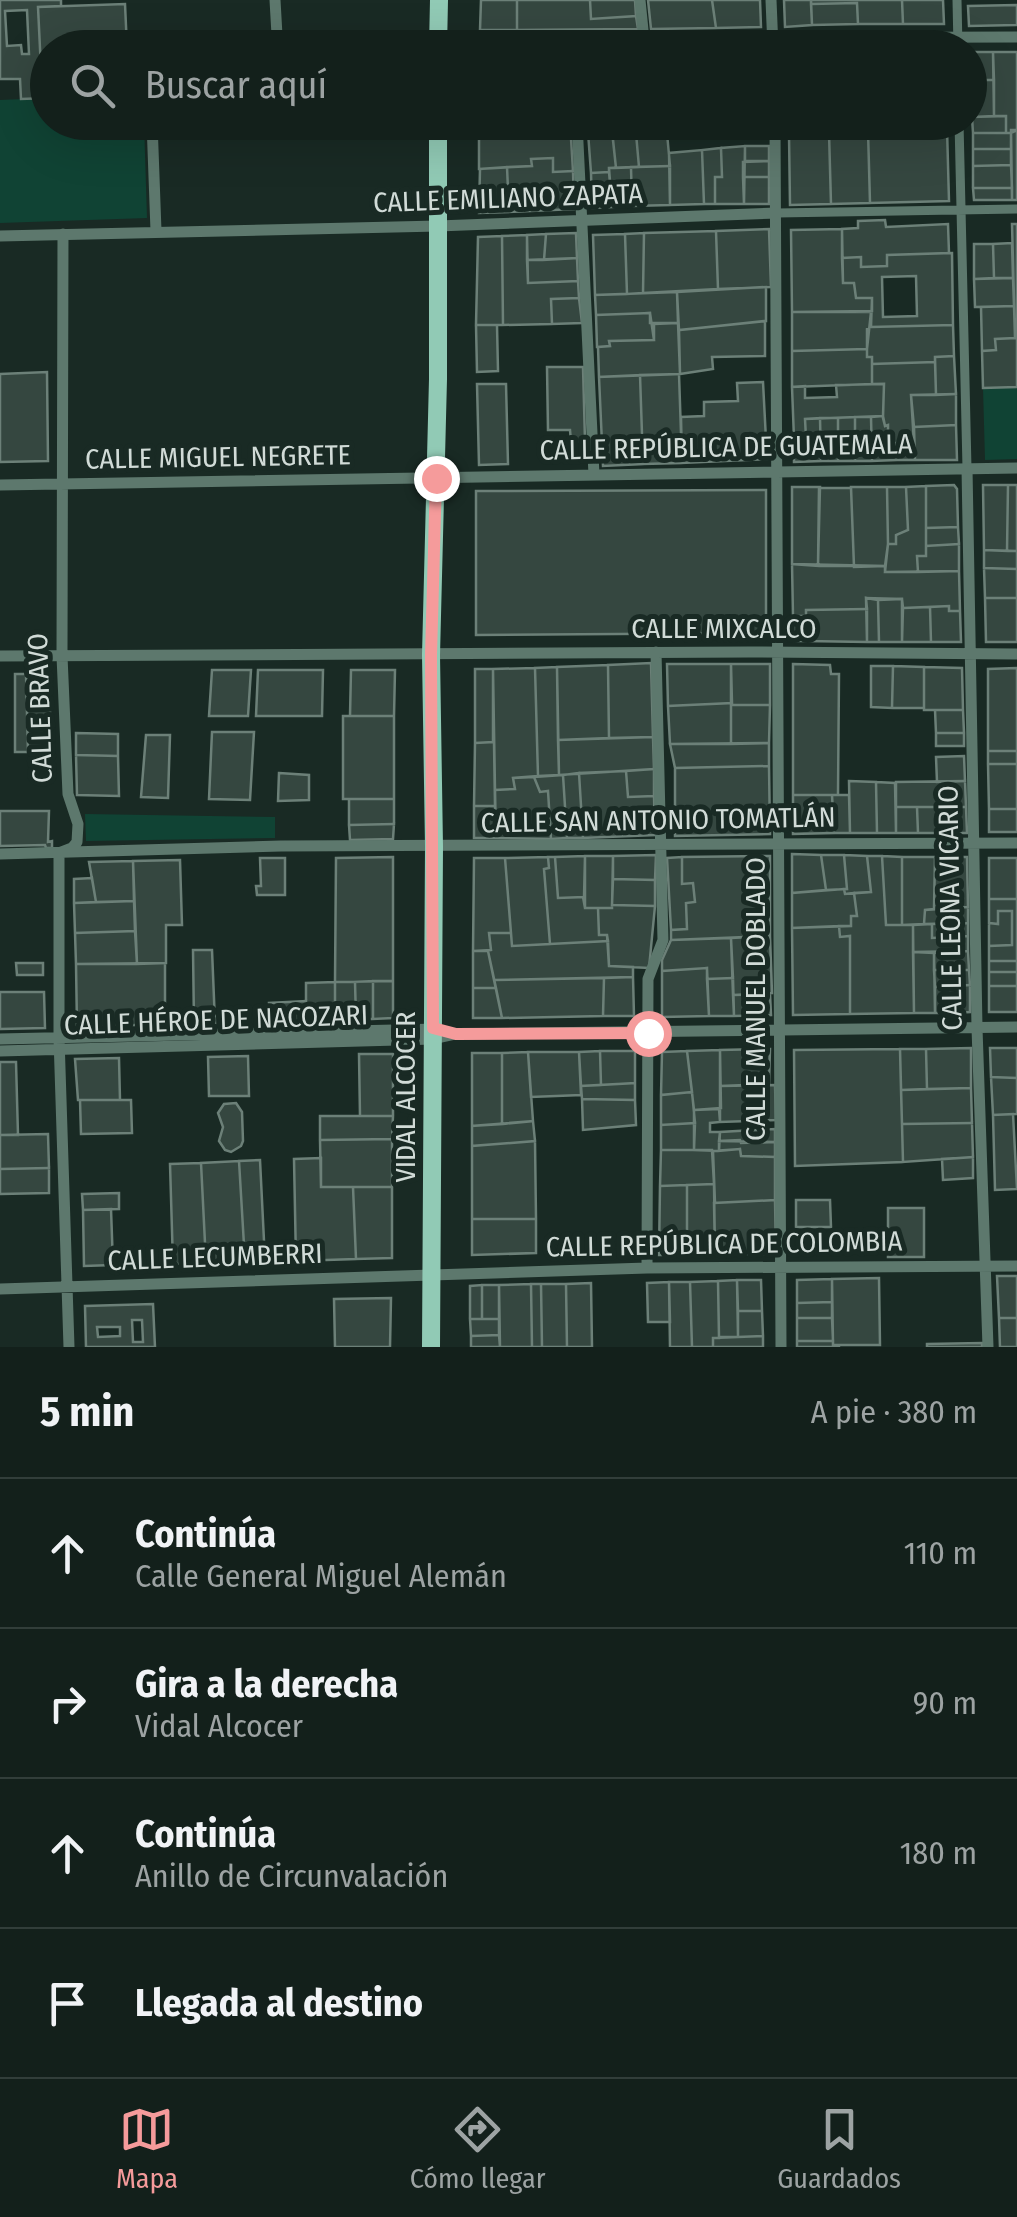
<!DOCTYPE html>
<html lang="es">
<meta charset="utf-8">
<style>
body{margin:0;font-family:"Fira Sans Condensed",sans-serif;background:#1c2824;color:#f1f3f6}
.stop{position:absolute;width:30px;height:30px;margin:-22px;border:8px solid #f59b9b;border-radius:50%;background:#fff}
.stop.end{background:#f59b9b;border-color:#fff;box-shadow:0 2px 10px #0008}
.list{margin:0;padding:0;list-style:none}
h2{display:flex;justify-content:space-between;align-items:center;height:130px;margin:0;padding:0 40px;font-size:42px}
h2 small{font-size:32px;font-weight:400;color:#9da3a3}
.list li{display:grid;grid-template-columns:65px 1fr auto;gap:30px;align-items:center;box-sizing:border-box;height:150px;padding:0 40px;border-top:2px solid #323e3a}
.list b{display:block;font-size:38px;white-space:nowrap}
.list p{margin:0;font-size:32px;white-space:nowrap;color:#9da3a3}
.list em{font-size:32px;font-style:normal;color:#9da3a3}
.icon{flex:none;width:55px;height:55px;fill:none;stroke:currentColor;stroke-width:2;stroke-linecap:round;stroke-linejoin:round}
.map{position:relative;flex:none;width:1017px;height:1347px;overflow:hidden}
.search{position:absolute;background:#13201b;box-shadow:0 10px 40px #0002;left:30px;right:30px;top:30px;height:110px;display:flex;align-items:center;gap:25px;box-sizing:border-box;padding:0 35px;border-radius:55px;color:#9da3a3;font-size:38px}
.sheet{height:730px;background:#13201b}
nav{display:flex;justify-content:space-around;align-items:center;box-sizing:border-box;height:140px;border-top:2px solid #323e3a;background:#13201b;font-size:28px;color:#9da3a3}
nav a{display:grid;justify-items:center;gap:5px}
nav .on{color:#f59b9b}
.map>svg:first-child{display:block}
.green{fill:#104334}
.building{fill:#354740;stroke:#6c8078;stroke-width:2.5;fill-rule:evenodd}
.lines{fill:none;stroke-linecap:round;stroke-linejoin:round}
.pedestrian{stroke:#5d786d;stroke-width:9}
.minor{stroke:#5d786d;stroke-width:11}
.primary{stroke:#91cab5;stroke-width:18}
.route{stroke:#f59b9b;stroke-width:12}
.labels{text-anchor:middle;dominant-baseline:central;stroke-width:10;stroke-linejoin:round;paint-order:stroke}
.street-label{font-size:28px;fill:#d1dbd7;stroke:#192a24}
</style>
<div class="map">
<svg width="1017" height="1347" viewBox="0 0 1017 1347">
<rect width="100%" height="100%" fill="#192a24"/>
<path class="green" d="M47 98 48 122 144 123 147 218 0 223V100Z
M1017 387V459L985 460 983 388Z
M85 814 275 817V838L86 841Z"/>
<path class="building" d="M0 0H61V6L38 7 41 69H48V98L21 99 20 79H0ZM27 10 29 54H22L21 45 7 46 5 11Z
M481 0H517V30H480Z
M517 0H590L591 19 636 16 638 29 517 30Z
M590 0H635L636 16 591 19Z
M648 0H712L716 28 651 29Z
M712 0H760L761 27 716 28Z
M784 0H811L812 25 785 27Z
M811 0H902L903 24H858L857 3 811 4Z
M902 0H943L944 24H903Z
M857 3 858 24 812 25 811 4Z
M125 4 127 48H48V69H41L38 7Z
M1017 5V25L969 26 968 6Z
M971 52H993L994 80H972Z
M993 52H1017V130L1011 133H1006V116H994Z
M972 80H994V116L972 117Z
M1006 116V133H973L972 117Z
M479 122H570L573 171 553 172V158L531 159 532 166 479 169Z
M588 122H611L612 130 588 132Z
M611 122H635L639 167 616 168Z
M635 122H666L670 166 639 167Z
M788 122H829V133L789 134Z
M829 122H868V131L829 132Z
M868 122H894V129L868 130Z
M894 122H947V128L894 129Z
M947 128 949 201 870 203 868 130Z
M612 130 616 168H609V172L591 173 588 132Z
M1011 130H1017V200H1012Z
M868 131 870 203 831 204 829 132Z
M829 133 831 204 790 205 789 134Z
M973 133H1011V149H973Z
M745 146 744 204H715V177H722L721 148Z
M745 146H769V161H745Z
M721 148 722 177H715V204H704L702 150Z
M973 149H1011V165L973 166Z
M702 150 704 204 670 205 669 153Z
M553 158V172L573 171 574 209 509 212 507 167 532 166 531 159Z
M769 161V177H743V162Z
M1011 165 1012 188H973V166Z
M670 166V205L632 206 631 167Z
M507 167 509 212 479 213 480 169Z
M631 167 632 206 612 207 609 168Z
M609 172 612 207 592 208 591 173Z
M743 177H769V204H744Z
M973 188H1012V200H974Z
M885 220 886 227 948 224 949 253 887 255V266L861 267V257L842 258V229L858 228V221Z
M1012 224H1017V387L983 388 982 351 996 350 995 339 1015 338Z
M769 229 771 287 718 289 716 231Z
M842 229 843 283H854L856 298H872V311L792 312 791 230Z
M716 231 718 289 643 293 644 233Z
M576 233 577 258 544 260 546 234Z
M644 233 643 293 627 294 625 234Z
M546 234 544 260H527V235Z
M625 234 627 294 595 295 593 235Z
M527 235 528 283 578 281 579 298 551 299 552 324 503 325 502 236Z
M502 236 503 325H476L478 237Z
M1012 243 1013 278H994L993 244Z
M974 244H993L994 278 974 279Z
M952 253 953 325 871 327 872 298H856L854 283H843L842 258 861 257V267L887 266V255ZM916 276 917 316 883 317 882 277Z
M577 258 578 281 528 283 527 260Z
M1013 278 1014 306 975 307 974 279Z
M766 287V321L679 330 677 292Z
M677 292 678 323H650V313L596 315 595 295Z
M579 298 582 323 552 324 551 299Z
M1014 306 1015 338 995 339 996 350 982 351 981 307Z
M792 312H871L867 349 792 351Z
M650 313 654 340 609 341 610 346 597 347 596 315Z
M765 321V356L712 357 713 369 680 374 679 330Z
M678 323 680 374 599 377 598 347 610 346 609 341 654 340V324Z
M476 325H497L498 371 477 372Z
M953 325 954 356 935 357V362L872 364V357H867V329L871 327Z
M867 349V357H872V384L792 387V351Z
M954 356 956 394 936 395 935 357Z
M935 362 936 395H911L915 460H896V443H888V425L885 426 883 418 884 384H872V364Z
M547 367H583L585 441 571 442 570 430H548Z
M47 372 48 461 0 462V374Z
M679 374 682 463 643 464 640 375Z
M640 375 643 464 603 466 599 377Z
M763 382 767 459 682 463 681 417 704 416V402L738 401 737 383Z
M477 384H506L508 464 479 465Z
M884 384 883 416 805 419 806 438 794 439 792 387 805 386V398L837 397 836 385Z
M956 394V425L914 427 911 395Z
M883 416 885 426 888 425V443H896V460L872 461 871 417Z
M855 417V461H838V418Z
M855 417H871L872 461H855Z
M820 418 821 461 794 462V439L806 438 805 419Z
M820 418H838V461H821Z
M956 425 957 460H915L914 427Z
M954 485 957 489 958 527 926 528V486Z
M983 485H1008L1007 551 984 550Z
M1008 485H1017V551H1007Z
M926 486V556H917L918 572H885L888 544H896V535L908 530 906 487Z
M792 487H820L818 566 792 564Z
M851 487H887L888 544 885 566 854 567Z
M887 487H906L908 530 896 535V544H888Z
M819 488H851L854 566H818Z
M766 490V633L476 635V491Z
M958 527 959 544 926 546V528Z
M959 544V571L918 572 917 556H926V546Z
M984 550 1017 551V569L984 568Z
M792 564 885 566V572L959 571 960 611H949V606L903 608 902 599 866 598 867 609 806 610V616H793Z
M984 568 1017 569V598H985Z
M866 598 878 600 879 642H867Z
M985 598H1017V642H986Z
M902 599V642H879L878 600Z
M949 606V611H960L961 642H931L930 607Z
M930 607 931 642H902L903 608Z
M867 609V642L806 641V610Z
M793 616H806V641H794Z
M651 663 653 737 609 738 608 665Z
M667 664H731L732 703 668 706Z
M731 664H770V705H731Z
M793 664 830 665 831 674H839L838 795H793Z
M608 665 609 738 558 740 557 667Z
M871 666H893L892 708 871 707Z
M893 666 924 667V708H892Z
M557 667 559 775 538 776 535 668Z
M924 667 962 668 963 710H924Z
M535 668 538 776 513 778 515 789 495 790 493 669Z
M1017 668V751H988V669Z
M475 669H493V742L475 743Z
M212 670H251L248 716H209Z
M258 670H323L322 716H256Z
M351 670H395L394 716H350Z
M15 674H26L28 752H15Z
M26 674H50V683L27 684Z
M50 683V693L27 694V684Z
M50 693V703L27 704V694Z
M50 703V752H28L27 704Z
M731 703V744H670L668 706Z
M731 705H770L769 743 731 744Z
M935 710H963L964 733H936Z
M343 716H394V799H343Z
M212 732H254L250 800 209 799Z
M76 733 118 734V756L76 755Z
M936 733H964V746H936Z
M146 735H170L168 798 141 797Z
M653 737 654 769 559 775 558 740Z
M494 742 495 806H474L475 743Z
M769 743V766L675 768 670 744Z
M988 751H1017V764H988Z
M76 755 118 756 119 796 77 795Z
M964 756 965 781 937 782 936 757Z
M988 764H1017V809H989Z
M769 766 770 834 675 836V768Z
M654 769V796L628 797 626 771Z
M626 771 628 797 654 796 655 835 583 838 579 773Z
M279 773 309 775V800L278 801Z
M579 773 583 838H567L563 775Z
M563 775 567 838 551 839 548 791 540 792 534 777Z
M534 777 540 792 548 791 551 839 496 838 495 790 515 789 513 778Z
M849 781 876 782 877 833H850Z
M965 781 966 807H896V782Z
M876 782 895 783 896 833H877Z
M793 795H832L834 833 793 834Z
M832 795H849L850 833H834Z
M349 799H394V824L349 825Z
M474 806H495L496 838H474Z
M896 807H917L918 833H896Z
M917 807H943L944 833H918Z
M943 807H966L967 833H944Z
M989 809H1017V832H989Z
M0 811H49L48 842 52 841V848H46L45 845 0 846Z
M394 824 393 839 350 840 349 825Z
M792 854 821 855 826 890 792 893Z
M656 855 655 880 613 879V856Z
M821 855H844L847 889 826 890Z
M844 855 867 856 871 892 845 894 844 889H847Z
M585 856H613L612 908H585Z
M585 856 584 897 558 898 555 857Z
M770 856V936L671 940V930L687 929 686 903 695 902 693 883 682 884V857Z
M867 856H882L886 925H913L914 1013 850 1014V936L840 937 839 926H851V916H857L854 893 871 892Z
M882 856 902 857V925H886Z
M393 857V981L335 982 336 858Z
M548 857 549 868 544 869 550 944 512 946 505 858Z
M548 857H555L558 898 583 897 585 908H598L599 935H607L608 941 550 944 544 869 549 868Z
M682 857V884L693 883 695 902 686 903 687 929 671 930 667 858Z
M902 857H935L934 909 925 910 924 924 902 925Z
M935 857H967L968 907 934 909Z
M260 858H285V895H257L256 886H261Z
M474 858H505L511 933H489L491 950 473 951Z
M989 858H1017V899H989Z
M180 860 182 925H166V963L137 964 133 861Z
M133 861 134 901 96 902 89 862Z
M92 878 96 902 74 903V879Z
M613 879 655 880V906L612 905Z
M844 889 845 894 854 893 857 916H851V926L792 928V893Z
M989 899H1017V961H989V946L1012 945V911H998V924L989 923Z
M134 901 135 931 75 933 74 903Z
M612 905 655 906 649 968 609 966 607 935H599L598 908H612Z
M968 907V923L924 924 925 910Z
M998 911H1012V945L989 946V923L998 924Z
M968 923V936L932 938V924Z
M932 924V938L968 936V951L913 952V925Z
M839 926 840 937 850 936V1014L793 1015 792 928Z
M135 931 137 964H76L75 933Z
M489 933H511L512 946 608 941 609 966 633 967V977L494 980 488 951H482L491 950Z
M770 936 772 993 733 995 731 938Z
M731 938 733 978 707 979V968L662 971V960L671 940Z
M193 950H212L215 1023 194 1024Z
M473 951H488L496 988H473Z
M968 951 969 970H934V953Z
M913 952 934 953 935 1013H914Z
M989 961H1017V972H989Z
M16 963H43V975H17Z
M165 963V1024L77 1027 76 964Z
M707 968 709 1016 662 1017V971Z
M934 970H969L970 985 935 987Z
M989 972H1017V986H989Z
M633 977 634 1016H603L604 978Z
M604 978 603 1016 502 1018 494 980Z
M733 978 734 1016H709L707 979Z
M373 981H393V1018L373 1019Z
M373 981V1019H356L355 982Z
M335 982V1020L306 1021V983Z
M335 982H355L356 1019 335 1020Z
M970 985V1012L951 1013 950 986Z
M950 986 951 1013H935V987Z
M989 986H1017V1012H989Z
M473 988H496L502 1018H473Z
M0 992H44L45 1028 0 1029Z
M770 994 771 1015 734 1016 733 995Z
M306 1001V1021L270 1022 269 1003Z
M971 1048V1088L927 1089 926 1049Z
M990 1048H1017V1078L991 1077Z
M770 1049 769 1084 720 1086V1050Z
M900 1049 903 1162 795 1166 794 1050Z
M900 1049H926L927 1089 901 1090Z
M720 1050 721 1108 694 1110 687 1051Z
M600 1051H635V1083L601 1085Z
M600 1051 601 1085 581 1086 579 1052Z
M687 1051 692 1092 661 1095 662 1052Z
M528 1052H579L581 1095 531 1097Z
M528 1052 533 1121 502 1124V1053Z
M472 1053H502V1124L472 1126Z
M359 1054H393V1116H360Z
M248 1056 249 1096H209L208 1057Z
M119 1058 120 1100H78L75 1059Z
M0 1062H16L18 1135H0Z
M991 1077 1017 1078V1114L993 1115Z
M635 1083V1100L582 1099 581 1086Z
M775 1085 776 1120 720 1122V1086Z
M971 1088 972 1123 902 1124 901 1090Z
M692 1092 695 1123 661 1125V1095Z
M582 1099 635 1100 636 1125 583 1130Z
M80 1100H131L132 1133 81 1134Z
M236 1103 242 1112 243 1141 241 1146 231 1152 225 1150 219 1141 223 1127 218 1113 224 1104Z
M719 1109 720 1122 710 1123V1132H720L719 1151 694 1150V1110Z
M1013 1114 1017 1189 995 1190 993 1115Z
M320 1116H393L392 1139 320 1140Z
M533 1121 535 1141 472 1146V1126Z
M695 1123 694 1150H661V1125Z
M972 1123 973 1157 903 1162 902 1124Z
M775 1129V1142L719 1141 720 1132Z
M48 1134 49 1168 0 1169V1135Z
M392 1139V1187H321L320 1140Z
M740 1140 741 1143 775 1142V1157L741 1156 740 1149 719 1151V1141Z
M535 1141 536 1219H472V1146Z
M740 1149 741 1156 775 1157V1200L715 1203 713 1151Z
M661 1150H712L714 1184 660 1186Z
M973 1157V1178L943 1180 942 1159Z
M321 1158V1187H353L356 1259 296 1261 294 1159Z
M260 1160 265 1261 245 1262 239 1161Z
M239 1161 245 1262 206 1263 201 1163Z
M201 1163 206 1263 173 1264 170 1164Z
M49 1168V1193L0 1194V1169Z
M714 1184 715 1254 687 1255V1185Z
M687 1185V1255H659L660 1186Z
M353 1187H392V1258L356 1259Z
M119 1193V1209L83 1210 82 1194Z
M775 1200 776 1254H715L714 1203Z
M796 1200H830L831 1227H796Z
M888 1208H924V1257H888Z
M111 1209 113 1265 84 1266 83 1210Z
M472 1219H536V1253L472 1255Z
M997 1276H1017V1318H999Z
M879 1278 880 1345H833L832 1279Z
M832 1279V1302L797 1303V1280Z
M737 1280 738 1337H719L718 1281Z
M737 1280H761L762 1311H738Z
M718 1281 719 1338H713V1347H692L690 1282Z
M669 1282H690L692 1347H670Z
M669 1282 670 1322H648L647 1283Z
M591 1283 592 1347H567L566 1284Z
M531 1284 532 1347H500L499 1285Z
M531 1284H541L542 1347H532Z
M541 1284H566L567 1347H542Z
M482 1285H499V1319H482Z
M482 1285V1319H470V1286Z
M391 1298 390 1347H335L334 1299Z
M832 1302V1318H797V1303Z
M153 1304 155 1347H86L85 1306ZM132 1320H142L143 1342H133ZM97 1327H120V1336L98 1337Z
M738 1311H762L763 1336 738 1337Z
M797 1318H832L833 1341H797Z
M999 1318H1017V1347H1000Z
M470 1319H499V1335L471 1336Z
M499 1335 500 1347H471V1336Z
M763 1336V1347H713V1338Z
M797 1341H833V1345L840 1347H797Z
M982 1343V1347H927V1344Z"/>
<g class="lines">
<path class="pedestrian" d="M957 0 958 48
M959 122 967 468
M777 213 1017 209"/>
<path class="minor" d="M275 0 277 35 290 39 1017 37
M640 0 644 40
M771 0 773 48
M152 122 156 231
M577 122 594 475
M775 122 781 1347
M63 234 62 656 68 794 78 824 77 842 72 848 59 853V1038L69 1347
M0 236 438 226 777 213
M967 468 977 1028 988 1347
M0 485 1017 468
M0 656 749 652 1017 654
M0 854 281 846 1017 843
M0 1039 437 1029
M0 1051 433 1039 456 1034 1017 1027
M647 1268 648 979 663 940 656 652
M0 1289 647 1268 1017 1266"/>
<path class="primary" d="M438 48 439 0
M431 1347 434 847 431 655 438 379V122"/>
</g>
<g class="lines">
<path class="route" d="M436 478 431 655 433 1028 456 1034 648 1033"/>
</g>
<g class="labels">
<g class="street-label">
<text transform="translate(508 198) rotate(-2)">CALLE EMILIANO ZAPATA</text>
<text transform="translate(726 447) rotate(-1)">CALLE REPÚBLICA DE GUATEMALA</text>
<text transform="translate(218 457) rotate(-1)">CALLE MIGUEL NEGRETE</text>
<text x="724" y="628">CALLE MIXCALCO</text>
<text transform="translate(40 708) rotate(-92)">CALLE BRAVO</text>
<text transform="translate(658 820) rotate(-1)">CALLE SAN ANTONIO TOMATLÁN</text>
<text transform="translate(950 908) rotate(-91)">CALLE LEONA VICARIO</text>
<text transform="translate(755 999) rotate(-90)">CALLE MANUEL DOBLADO</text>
<text transform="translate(216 1020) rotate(-2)">CALLE HÉROE DE NACOZARI</text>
<text transform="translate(405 1097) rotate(-90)">VIDAL ALCOCER</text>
<text transform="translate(724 1244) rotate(-1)">CALLE REPÚBLICA DE COLOMBIA</text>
<text transform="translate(215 1257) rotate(-2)">CALLE LECUMBERRI</text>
</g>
</g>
</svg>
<div class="stop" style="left:648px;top:1033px"></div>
<div class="stop end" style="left:436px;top:478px"></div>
<div class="search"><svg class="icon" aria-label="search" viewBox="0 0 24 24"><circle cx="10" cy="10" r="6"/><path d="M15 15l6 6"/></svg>Buscar aquí</div>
</div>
<section class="sheet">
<h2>5 min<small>A pie · 380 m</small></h2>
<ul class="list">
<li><svg class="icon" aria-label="ahead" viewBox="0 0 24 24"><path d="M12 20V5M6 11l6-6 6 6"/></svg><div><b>Continúa</b><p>Calle General Miguel Alemán</p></div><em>110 m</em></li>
<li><svg class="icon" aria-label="right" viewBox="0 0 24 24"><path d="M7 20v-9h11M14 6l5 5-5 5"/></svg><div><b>Gira a la derecha</b><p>Vidal Alcocer</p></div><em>90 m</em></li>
<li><svg class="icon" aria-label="ahead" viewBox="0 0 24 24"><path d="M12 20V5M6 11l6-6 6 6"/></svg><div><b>Continúa</b><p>Anillo de Circunvalación</p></div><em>180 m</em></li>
<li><svg class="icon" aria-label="arrive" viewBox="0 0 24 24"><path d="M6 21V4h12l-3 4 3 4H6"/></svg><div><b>Llegada al destino</b></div></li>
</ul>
</section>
<nav>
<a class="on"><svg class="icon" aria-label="map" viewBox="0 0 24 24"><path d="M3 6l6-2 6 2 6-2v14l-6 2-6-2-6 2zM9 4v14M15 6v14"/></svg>Mapa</a>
<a><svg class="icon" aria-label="directions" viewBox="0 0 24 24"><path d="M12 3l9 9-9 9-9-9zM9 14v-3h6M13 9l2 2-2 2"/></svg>Cómo llegar</a>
<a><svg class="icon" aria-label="saved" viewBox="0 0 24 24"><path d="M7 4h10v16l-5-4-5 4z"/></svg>Guardados</a>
</nav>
